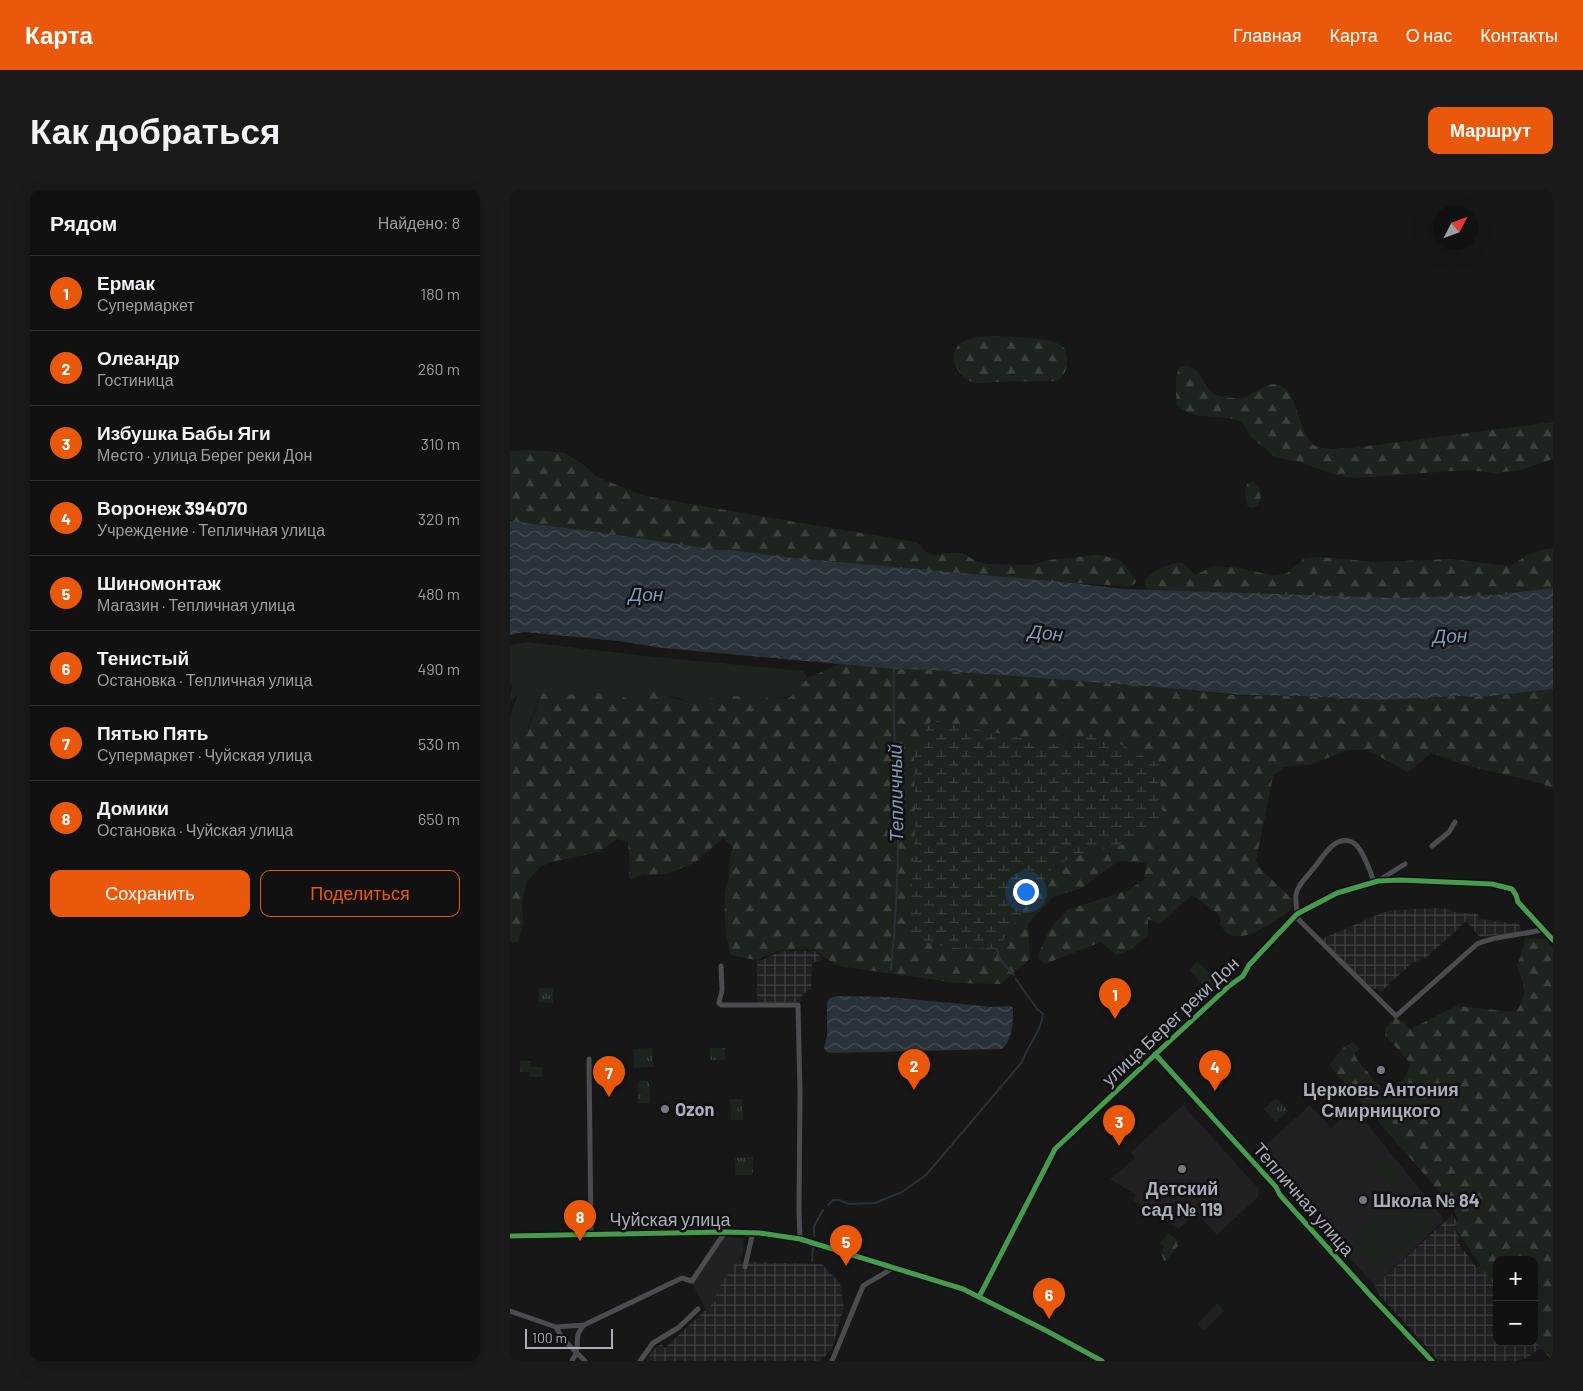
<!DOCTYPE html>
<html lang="ru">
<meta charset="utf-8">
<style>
body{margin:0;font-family:Barlow,sans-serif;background:#1a1a1a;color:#f1f3f6}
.controls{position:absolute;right:15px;bottom:15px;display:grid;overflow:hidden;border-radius:10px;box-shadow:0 5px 20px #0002}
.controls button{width:45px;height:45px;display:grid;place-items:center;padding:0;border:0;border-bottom:1px solid #303131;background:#111;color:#f1f3f6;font:25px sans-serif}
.compass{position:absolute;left:923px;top:15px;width:45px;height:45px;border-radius:50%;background:#111;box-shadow:0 5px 20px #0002;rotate:48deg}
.scale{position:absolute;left:15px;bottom:12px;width:88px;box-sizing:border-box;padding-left:5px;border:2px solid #a8adb8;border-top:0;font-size:14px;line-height:18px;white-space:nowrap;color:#a8adb8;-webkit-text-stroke:4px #111113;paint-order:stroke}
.you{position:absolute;left:515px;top:701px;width:18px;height:18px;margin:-12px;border:4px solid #fff;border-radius:50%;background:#1a73e8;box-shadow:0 0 0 8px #1a73e833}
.badge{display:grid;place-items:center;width:32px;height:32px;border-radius:50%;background:#ea580c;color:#fff;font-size:16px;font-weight:700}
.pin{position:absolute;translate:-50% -41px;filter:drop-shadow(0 1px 2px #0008)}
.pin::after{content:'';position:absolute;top:26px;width:18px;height:15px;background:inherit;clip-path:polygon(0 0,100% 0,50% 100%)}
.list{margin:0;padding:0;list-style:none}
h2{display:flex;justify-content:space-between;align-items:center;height:65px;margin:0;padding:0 20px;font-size:21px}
h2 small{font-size:16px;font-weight:400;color:#9c9d9f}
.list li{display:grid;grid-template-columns:32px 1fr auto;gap:15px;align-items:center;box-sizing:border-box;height:75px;padding:0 20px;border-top:1px solid #303131}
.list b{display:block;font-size:19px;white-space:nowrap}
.list p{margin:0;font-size:16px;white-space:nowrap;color:#9c9d9f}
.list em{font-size:16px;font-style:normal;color:#9c9d9f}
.actions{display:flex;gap:10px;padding:15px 20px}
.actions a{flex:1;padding:11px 0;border:1px solid #ea580c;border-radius:10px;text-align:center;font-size:18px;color:#ea580c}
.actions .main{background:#ea580c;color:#fff}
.map{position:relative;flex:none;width:1043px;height:1171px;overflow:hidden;border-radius:10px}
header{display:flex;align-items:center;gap:30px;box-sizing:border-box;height:70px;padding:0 25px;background:#ea580c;color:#fff}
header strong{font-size:24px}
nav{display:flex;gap:28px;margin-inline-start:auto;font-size:18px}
.intro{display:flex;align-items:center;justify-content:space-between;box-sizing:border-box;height:120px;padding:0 30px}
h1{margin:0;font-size:35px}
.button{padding:12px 22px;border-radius:10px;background:#ea580c;color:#fff;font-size:18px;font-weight:700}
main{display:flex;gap:30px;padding:0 30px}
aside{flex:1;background:#111;border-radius:10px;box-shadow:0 5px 20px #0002}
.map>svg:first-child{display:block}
.built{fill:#212123}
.industrial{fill:url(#industrial-grid)}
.grass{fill:#1d241e}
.forest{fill:url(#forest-firs)}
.wetland{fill:url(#wetland-marsh)}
.park{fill:url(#park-tufts)}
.water{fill:url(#water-waves)}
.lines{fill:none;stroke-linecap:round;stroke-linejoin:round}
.stream{stroke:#2a3239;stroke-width:2}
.minor{stroke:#4b4c50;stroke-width:5}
.tertiary{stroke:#4b4c50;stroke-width:7}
.cycleway-casing{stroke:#111113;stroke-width:8}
.cycleway{stroke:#469c4c;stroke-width:5}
.poi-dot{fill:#757880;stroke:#111113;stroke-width:2}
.labels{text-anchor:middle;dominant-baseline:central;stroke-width:5;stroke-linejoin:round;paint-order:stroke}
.street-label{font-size:18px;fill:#a8adb8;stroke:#111113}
.poi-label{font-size:18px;font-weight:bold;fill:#a8adb8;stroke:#111113}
.water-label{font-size:19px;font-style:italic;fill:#7f9bb3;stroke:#111113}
</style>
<header>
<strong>Карта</strong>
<nav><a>Главная</a><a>Карта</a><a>О нас</a><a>Контакты</a></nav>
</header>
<div class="intro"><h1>Как добраться</h1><a class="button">Маршрут</a></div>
<main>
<aside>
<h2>Рядом<small>Найдено: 8</small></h2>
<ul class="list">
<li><span class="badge">1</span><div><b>Ермак</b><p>Супермаркет</p></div><em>180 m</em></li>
<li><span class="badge">2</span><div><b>Олеандр</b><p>Гостиница</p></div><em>260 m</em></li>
<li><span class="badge">3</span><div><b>Избушка Бабы Яги</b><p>Место · улица Берег реки Дон</p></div><em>310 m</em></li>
<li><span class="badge">4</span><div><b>Воронеж 394070</b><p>Учреждение · Тепличная улица</p></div><em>320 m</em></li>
<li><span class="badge">5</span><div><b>Шиномонтаж</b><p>Магазин · Тепличная улица</p></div><em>480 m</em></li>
<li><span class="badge">6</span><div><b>Тенистый</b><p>Остановка · Тепличная улица</p></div><em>490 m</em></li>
<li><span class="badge">7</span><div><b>Пятью Пять</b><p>Супермаркет · Чуйская улица</p></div><em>530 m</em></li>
<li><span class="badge">8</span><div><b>Домики</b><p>Остановка · Чуйская улица</p></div><em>650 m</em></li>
</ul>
<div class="actions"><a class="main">Сохранить</a><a>Поделиться</a></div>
</aside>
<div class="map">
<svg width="1043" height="1171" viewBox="0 0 1043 1171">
<defs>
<pattern id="industrial-grid" width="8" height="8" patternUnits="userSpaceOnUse" patternTransform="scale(1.25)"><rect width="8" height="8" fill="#212123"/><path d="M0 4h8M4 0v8" fill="none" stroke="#3e3f41"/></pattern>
<pattern id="forest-firs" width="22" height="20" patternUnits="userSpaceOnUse" patternTransform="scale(1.25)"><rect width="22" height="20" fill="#1d241e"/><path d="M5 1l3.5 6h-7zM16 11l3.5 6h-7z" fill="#3b413d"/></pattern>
<pattern id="wetland-marsh" width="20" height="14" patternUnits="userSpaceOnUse" patternTransform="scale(1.25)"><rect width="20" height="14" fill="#1d241e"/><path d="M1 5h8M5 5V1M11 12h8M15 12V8" fill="none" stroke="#3b413d"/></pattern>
<pattern id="park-tufts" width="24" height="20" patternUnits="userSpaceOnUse" patternTransform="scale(1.25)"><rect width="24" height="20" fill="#1d241e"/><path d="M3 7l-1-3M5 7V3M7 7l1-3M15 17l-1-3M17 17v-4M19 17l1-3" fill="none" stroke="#3b413d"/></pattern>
<pattern id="water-waves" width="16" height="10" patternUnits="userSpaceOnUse" patternTransform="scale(1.25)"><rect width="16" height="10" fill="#2a3239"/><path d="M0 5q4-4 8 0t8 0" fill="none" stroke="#464d54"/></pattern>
</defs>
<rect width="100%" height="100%" fill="#171717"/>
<path class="built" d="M673 915 749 999 748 1007 707 1045 686 1022 669 1039 623 1010 626 1005 600 989 625 968 621 962Z
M800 915 821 938 844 918 931 1025 933 1031 865 1096 746 964Z
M214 1046 234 1049 233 1064 209 1098 208 1107 196 1120 182 1093Z"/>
<path class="industrial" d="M926 718 941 719 942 722 968 724 969 729 1009 734 1012 742 970 747 956 731 917 767 902 773 871 802 866 798 863 800 812 749 871 723 886 720Z
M271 761H305L310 766 312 770 302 773 301 799 292 805 291 812 247 813V770L255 769Z
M942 1025 948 1033 943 1037 950 1048 947 1051 967 1078 971 1075 987 1081V1152H1024V1129L1032 1157 1015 1169 1013 1167 1009 1171H927L924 1165 869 1105 865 1096Z
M229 1069 233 1072H238L312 1074 330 1093 334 1117 322 1158 311 1171H138L140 1162 151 1154 155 1158 206 1110 208 1107 206 1105 208 1098Z"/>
<path class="grass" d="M17 452 136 466 293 481 298 488C283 505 284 511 260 506L252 511 238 506 180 513 166 507 133 503 123 512 109 505 77 502 49 506 32 503 17 539 0 535V525L8 505 0 511 2 496 0 493V455Z
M688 771 708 793 698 801 679 780Z
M879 971 893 988 884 997H882L868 981Z
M896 1005C909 1009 918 1018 920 1032L873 1076 866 1077C853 1070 846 1062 846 1047L889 1008Z
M707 1113 714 1121 694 1141 687 1134Z"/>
<path class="forest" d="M481 146C495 147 544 146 553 157 556 160 557 167 557 171 557 180 554 186 547 191 526 192 506 191 485 192 478 192 469 194 462 192 447 187 436 164 451 153 459 147 471 147 481 146Z
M678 176C683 178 687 180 690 185 696 192 697 202 706 205 713 207 726 209 733 208 744 205 756 191 768 195 792 201 786 255 812 258 822 260 833 258 843 258L1043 232V269L1010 280 985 283 957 280 844 288 827 285 790 272 765 267 740 246 733 232C713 223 682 232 667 215 666 207 664 183 670 178 672 176 675 176 678 176Z
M22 260 55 263 74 275 87 287 134 306 332 340 407 352 416 362 425 366 434 363H452L466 371 477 374 522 375 539 370 587 365 609 369 626 390 625 394 618 396 485 389 194 361 0 332V261Z
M743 291C751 298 753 307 747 316L741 318 737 315 735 304 736 296 738 293Z
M1043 358V402L873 411 642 402 635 396V390C645 379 658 373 673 373L685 385 704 376 730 378 765 386 777 383 795 368 808 367 868 372 940 369 1000 376 1016 366 1034 359Z
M330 474 384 479 421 480 635 496 733 506H793L868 510 947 506 972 507 1043 499V599L1033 594 959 576 921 563 898 582 857 560H838L802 574 775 577 763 586 746 671 751 679 783 710 781 720C767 729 736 754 719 744 716 743 713 738 710 735L711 728 707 723 682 705 650 734 638 729V745L622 759 606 765 591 752 535 774 527 767 539 740 557 720 618 700 634 690 636 673 608 671 572 698 543 707 518 734 520 769 490 794 446 793 329 776 310 765 305 759 270 760 245 770 221 765C215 744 214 725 215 703 216 696 219 690 219 684 220 673 219 668 223 657L213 648 186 672 157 684 143 685 133 684 121 689 118 686 120 679 118 652 107 649 89 662 46 671 31 676 17 691 12 712 13 734 8 751 0 753V535L18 539 32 503 49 506 77 502 109 505 123 512 133 503 145 502 180 513 213 506H238L252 511 260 506 276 509 282 506 298 488Z
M1015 748 1035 749 1043 758V1171L1029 1157 1024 1135V1070H987V1099L944 1037 948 1030 942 1016 819 875 834 857 843 852 850 859 844 864 848 871 874 901 893 890 901 874 875 845V838L885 828 894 832 900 839 947 816 1006 822C1019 801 1014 796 1007 775L1011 766Z
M659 1043 666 1049 668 1056 655 1072 651 1064 654 1057 650 1053Z"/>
<path class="wetland" d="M421 530 548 555 587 542 649 574 653 624 621 653 582 661 544 675 487 759 446 758 399 749 405 635 404 565Z"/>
<path class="park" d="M29 798H43V813L29 812Z
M142 858 143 877 124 878V859Z
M200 858H215V870H200Z
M10 871H21V877H32V887H20V882H10Z
M128 891H139L140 913H128Z
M766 908 778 921 766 932 754 919Z
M220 909H232L233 930H221Z
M243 967V985H225V968Z"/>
<path class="water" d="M0 331 87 342 207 360H221L284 368 562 393 613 399 885 408 985 405 1043 398V499L972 507 947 506 868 510 793 506 733 505 635 496 421 480 384 479 153 458 108 451 14 442 0 445Z
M326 806 379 807 483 817 500 816 503 818C503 831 503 850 492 859L322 863 317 862 314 858 317 846V812L320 808Z"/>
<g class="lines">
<path class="stream" d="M487 759 490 770 495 775 504 785
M381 780C386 728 389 676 388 623 386 575 382 526 384 478
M318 1015 323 1010H329L339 1014 365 1013 392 1002 416 985 512 872C517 857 532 840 533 824L527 819 506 789
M304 1046V1036L313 1020
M302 1071 303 1058"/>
<path class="minor" d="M922 656 939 642 945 632
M871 689 895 674
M787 724C787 718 785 711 786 705 787 695 797 687 803 679 812 669 824 644 842 652 851 655 861 683 864 692
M785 726 886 826 967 754C988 744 1012 746 1034 739
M211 776 212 800 209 813 211 815H288L290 902 289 1021 290 1049
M645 864 766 997 770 1005 861 1106 922 1171
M79 869 81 1043
M235 1077 243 1042
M469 1107 545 959 651 859 719 796 733 786 739 775 787 724 827 703 868 691 890 690 982 694 1002 699 1006 705 1008 712 1043 750
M0 1121 46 1137 74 1135
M46 1137 52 1148 75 1171
M62 1171C63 1168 65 1166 66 1163 70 1150 63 1148 74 1135L172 1088 182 1091 215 1042
M130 1171 143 1153 168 1138 188 1119
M322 1171 353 1096C363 1089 374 1085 383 1077"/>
<path class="tertiary" d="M0 1046 215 1042 250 1043 290 1049 453 1099 535 1140 592 1171"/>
<defs>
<path id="cycleway" d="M645 864 766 997 770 1005 861 1106 922 1171
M0 1046 215 1042 250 1043 290 1049 453 1099 535 1140 592 1171
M469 1107 545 959 651 859 719 796 733 786 739 775 787 724 827 703 868 691 890 690 982 694 1002 699 1006 705 1008 712 1043 750"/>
</defs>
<use href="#cycleway" class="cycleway-casing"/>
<use href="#cycleway" class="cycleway"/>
</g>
<g class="poi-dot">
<circle cx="871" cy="880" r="5"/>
<circle cx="155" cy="919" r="5"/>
<circle cx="672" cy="979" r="5"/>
<circle cx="853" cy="1010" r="5"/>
</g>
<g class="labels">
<g class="street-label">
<text transform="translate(660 831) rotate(-43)">улица Берег реки Дон</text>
<text transform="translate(794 1009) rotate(49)">Тепличная улица</text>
<text x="160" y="1029">Чуйская улица</text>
</g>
<g class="poi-label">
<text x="871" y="899">Церковь Антония<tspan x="871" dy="21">Смирницкого</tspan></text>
<text x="165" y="919" text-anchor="start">Ozon</text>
<text x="672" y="998">Детский<tspan x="672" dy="21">сад № 119</tspan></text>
<text x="863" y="1010" text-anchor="start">Школа № 84</text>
</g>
<g class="water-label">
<text x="136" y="403">Дон</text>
<text transform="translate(536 442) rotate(6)">Дон</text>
<text transform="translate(940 445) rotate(-2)">Дон</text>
<text transform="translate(385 603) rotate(-91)">Тепличный</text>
</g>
</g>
</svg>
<div class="controls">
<button>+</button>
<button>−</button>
</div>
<svg class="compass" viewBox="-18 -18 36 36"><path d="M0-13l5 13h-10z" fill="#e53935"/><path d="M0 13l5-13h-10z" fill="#9c9d9f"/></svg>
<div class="scale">100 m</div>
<div class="you"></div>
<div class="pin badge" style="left:605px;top:829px">1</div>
<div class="pin badge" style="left:404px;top:900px">2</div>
<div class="pin badge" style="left:609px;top:956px">3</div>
<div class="pin badge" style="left:705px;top:901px">4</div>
<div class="pin badge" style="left:336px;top:1076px">5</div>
<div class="pin badge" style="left:539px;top:1129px">6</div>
<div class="pin badge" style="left:99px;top:907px">7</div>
<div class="pin badge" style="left:70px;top:1051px">8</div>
</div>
</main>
